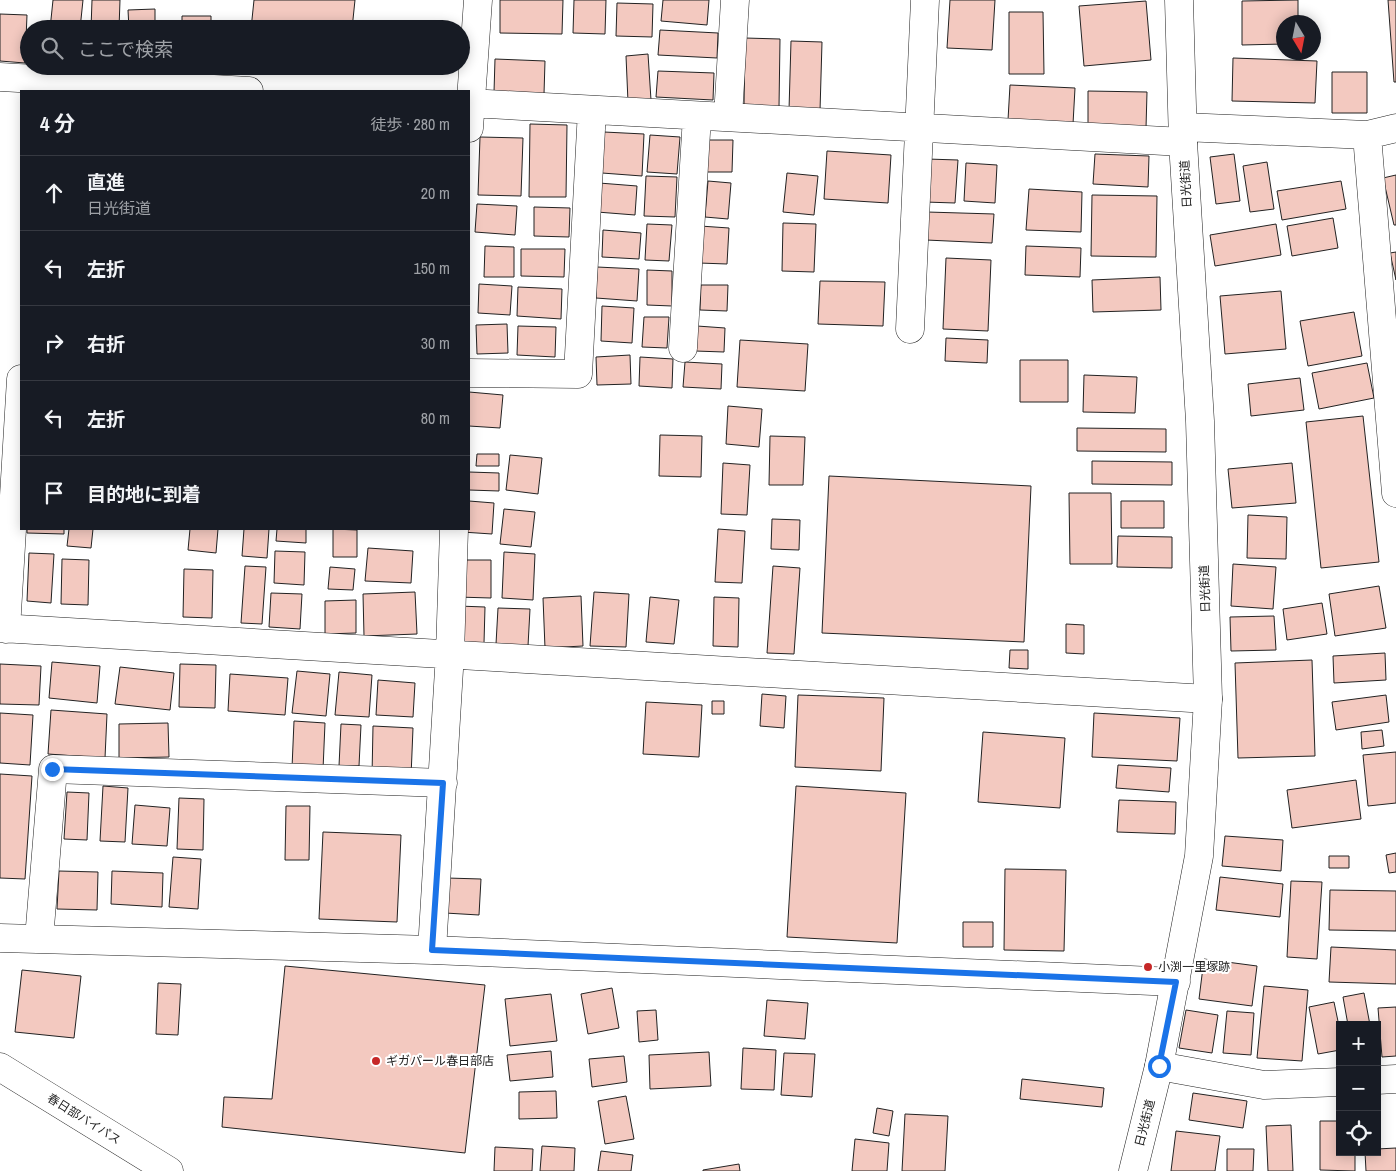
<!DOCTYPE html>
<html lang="ja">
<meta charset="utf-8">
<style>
body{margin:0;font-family:"Archivo Narrow","Noto Sans JP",sans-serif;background:#242831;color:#f1f3f6}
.controls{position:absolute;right:15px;bottom:15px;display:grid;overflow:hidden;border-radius:0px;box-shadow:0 2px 12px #0003}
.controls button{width:45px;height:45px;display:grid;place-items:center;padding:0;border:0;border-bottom:1px solid #363941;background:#171b24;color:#f1f3f6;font:25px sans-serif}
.compass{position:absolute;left:1276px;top:15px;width:45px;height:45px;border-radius:50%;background:#171b24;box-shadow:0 2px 12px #0003;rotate:170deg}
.stop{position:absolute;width:15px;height:15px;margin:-11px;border:4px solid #1a73e8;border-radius:50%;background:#fff}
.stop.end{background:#1a73e8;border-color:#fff;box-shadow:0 1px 5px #0008}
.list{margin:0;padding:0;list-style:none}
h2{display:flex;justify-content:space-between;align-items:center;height:65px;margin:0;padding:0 20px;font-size:21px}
h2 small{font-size:16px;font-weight:400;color:#9ea1a6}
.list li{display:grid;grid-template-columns:32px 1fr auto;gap:15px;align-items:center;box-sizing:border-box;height:75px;padding:0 20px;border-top:1px solid #363941}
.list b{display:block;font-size:19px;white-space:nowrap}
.list p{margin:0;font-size:16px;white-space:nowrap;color:#9ea1a6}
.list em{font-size:16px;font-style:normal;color:#9ea1a6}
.icon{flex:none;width:28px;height:28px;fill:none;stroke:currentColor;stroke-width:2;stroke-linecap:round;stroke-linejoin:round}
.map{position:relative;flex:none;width:1396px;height:1171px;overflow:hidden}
.search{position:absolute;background:#171b24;box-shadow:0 2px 12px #0003;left:20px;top:20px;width:450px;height:55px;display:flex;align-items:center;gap:12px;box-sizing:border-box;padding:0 18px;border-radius:28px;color:#9ea1a6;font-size:19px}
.panel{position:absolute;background:#171b24;box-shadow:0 2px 12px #0003;left:20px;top:90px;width:450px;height:440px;border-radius:0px}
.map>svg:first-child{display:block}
.building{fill:#f3c9c0;stroke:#222}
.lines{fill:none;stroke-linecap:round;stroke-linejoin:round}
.minor-casing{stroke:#222;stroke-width:29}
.major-casing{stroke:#222;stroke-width:29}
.highway-casing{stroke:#222;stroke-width:29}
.minor{stroke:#fff;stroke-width:28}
.major{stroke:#fff;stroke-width:28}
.highway{stroke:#fff;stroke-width:28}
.route{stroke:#1a73e8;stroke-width:6}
.poi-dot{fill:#c62828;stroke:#fff;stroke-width:2}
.labels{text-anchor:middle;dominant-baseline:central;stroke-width:4;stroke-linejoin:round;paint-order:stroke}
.street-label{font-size:12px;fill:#222;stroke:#fff}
.poi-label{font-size:12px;fill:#222;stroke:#fff;text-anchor:start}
</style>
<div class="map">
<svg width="1396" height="1171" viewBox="0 0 1396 1171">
<rect width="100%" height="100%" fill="#fff"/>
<path class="building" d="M53 0H83L80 29H50Z
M92 0H120L119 29H91Z
M254 0H355L352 29H251Z
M500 0H563L562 34 500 33Z
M574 0H606L605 34 573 33Z
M663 0H709L707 25 661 21Z
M950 0H995L992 50 947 48Z
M1298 0V22H1284V44L1242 45V1Z
M1388 0H1396V82H1394Z
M1146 1 1151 60 1084 66 1079 6Z
M617 3 653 4 652 37 616 36Z
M155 9V29H129L128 10Z
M1009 12H1043L1044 74H1009Z
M0 14 27 15 25 63 0 61Z
M182 16H211V29H182Z
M660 30 718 33 717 58 658 55Z
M745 38 780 39 779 107 744 106Z
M791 41 822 42 820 111 789 110Z
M648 54 651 100 628 102 626 56Z
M1233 58 1317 61 1315 103 1232 101Z
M495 59 545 61 544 94 494 92Z
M126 66H152V77L125 75Z
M182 66H207L206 76 182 75Z
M658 71 714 73 713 100 656 97Z
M1332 72H1367V113H1332Z
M1010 85 1075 88 1073 124 1008 120Z
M1088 91 1147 92 1146 128H1088Z
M530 124 567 125 566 197H529Z
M604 132 644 134 642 176 602 173Z
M650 135 680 137 677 174 647 172Z
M480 137 523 138 521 196 478 195Z
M705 140H733L732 172H704Z
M827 151 891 155 888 203 824 199Z
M1095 154 1149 156 1148 187 1093 184Z
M1234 154 1240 201 1216 204 1210 157Z
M927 159 958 160 955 203 925 202Z
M1267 162 1274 209 1250 212 1243 166Z
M966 163 997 165 995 203 964 201Z
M787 173 818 176 814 215 783 212Z
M1396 175V225H1394L1383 178Z
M646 176 677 177 675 217 644 216Z
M708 181 731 183 728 219 705 217Z
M1341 181 1346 209 1282 220 1277 191Z
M599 183 637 186 635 215 597 212Z
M1029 189 1082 192 1081 232 1026 230Z
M1092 195 1157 196 1156 257 1091 256Z
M477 204 517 206 515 235 475 232Z
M534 207 570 208 569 237 534 236Z
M927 212 994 214 992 243 926 240Z
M1333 218 1338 248 1292 256 1287 226Z
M783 223 816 224 814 272 782 271Z
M647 224 672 225 669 261 645 260Z
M1276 224 1281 255 1215 266 1210 235Z
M700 226 729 228 727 264 699 263Z
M603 230 641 233 639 259 602 257Z
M485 246 514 247V277H484Z
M1026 246 1081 248 1080 277 1025 275Z
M521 249H565L564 277 521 276Z
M1396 252V280L1390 253Z
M946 258 991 260 988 331 943 329Z
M597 267 639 269 637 301 596 298Z
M647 270 672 271V306L647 305Z
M1160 277 1161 310 1093 312 1092 280Z
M820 281 885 282 883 326 818 324Z
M479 284 512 286 510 315 478 313Z
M701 285H728L727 311 700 310Z
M518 287 562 289 561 319 517 316Z
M1281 291 1286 349 1225 354 1220 296Z
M602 306 634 308 632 343 601 341Z
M1354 312 1362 356 1308 366 1300 321Z
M644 317H669L667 348 642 347Z
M507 324 508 353 477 354 476 325Z
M518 326 556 327 555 357 517 355Z
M697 326 725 328 724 352 695 351Z
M946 338 988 340 987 363 945 361Z
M740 340 808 344 805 391 737 387Z
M630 355 631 384 597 385 596 357Z
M640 357 673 359 672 388 639 386Z
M1020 360H1068V402H1020Z
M685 362 722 364 721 389 683 387Z
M1367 363 1374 398 1319 409 1312 373Z
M1084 375 1137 377 1135 413 1083 412Z
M1300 378 1304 410 1251 416 1248 384Z
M469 392 503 395 500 428 469 426Z
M728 406 762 409 759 447 726 444Z
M1363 416 1379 562 1321 568 1306 422Z
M1077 428 1166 429V452L1077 451Z
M660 435 702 436 701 477 659 476Z
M770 436 805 437 803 485H769Z
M477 454H499V466H476Z
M510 455 542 458 538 494 506 490Z
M1092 461 1172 462V485L1092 484Z
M723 463 750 465 747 515 721 514Z
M1292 463 1296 503 1232 508 1228 469Z
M469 472 499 473V491L469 490Z
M829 476 1031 486 1024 642 822 633Z
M1069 493H1111L1112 564H1070Z
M469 501 494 503 492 534 462 532V529H469Z
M1121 501H1164V528H1121Z
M504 509 535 512 531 547 500 544Z
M1248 515 1287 517 1286 559 1247 558Z
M772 519 800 520 799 550 771 549Z
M27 529H64V534L27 533Z
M69 529H93L91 548 67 546Z
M190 529H218L216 553 188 550Z
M244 529H269L267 558 242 556Z
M277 529H306V543L276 541Z
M333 529 357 530V557H333Z
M718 529 745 531 742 583 715 582Z
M1118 536 1172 537V568L1117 567Z
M368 548 413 551 411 583 365 581Z
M275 551 305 552 304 585 274 583Z
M504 552 535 554 533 600 502 598Z
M29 553 54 554 51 603 27 601Z
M62 559 89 560 88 605 61 604Z
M457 560H491V598L457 597Z
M1233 564 1276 567 1273 609 1231 606Z
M245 566 266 567 262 624 241 623Z
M773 566 800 568 794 654 767 653Z
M330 567 355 569 353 590 328 589Z
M184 569 213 570 212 618 183 617Z
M1379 586 1386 628 1335 636 1329 594Z
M415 592 417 634 364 636 363 594Z
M594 592 629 594 626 647 590 646Z
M271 593 302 594 300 629 269 627Z
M581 596 583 646 545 648 543 598Z
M650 597 679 600 674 644 646 642Z
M714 597 739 598 738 647 713 646Z
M356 600V633L325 634V601Z
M1322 603 1327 634 1287 640 1283 609Z
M458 606 485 607 484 643 456 642Z
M498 608 530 609 528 646 496 644Z
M1274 616 1276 650 1231 651 1230 617Z
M1066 624 1084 625V654L1066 653Z
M1010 650H1028V669L1009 668Z
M1385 653 1386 680 1334 683 1333 656Z
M1312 660 1315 756 1238 758 1235 663Z
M52 662 100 666 97 703 49 698Z
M0 664 41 666 39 705 0 704Z
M180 664 216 665 215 708 179 707Z
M120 667 174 673 170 710 115 704Z
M297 671 330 674 326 716 292 713Z
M339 672 372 675 369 717 335 715Z
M230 674 288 678 285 715 228 711Z
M378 680 415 683 413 717 376 715Z
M762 694 786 696 784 728 760 726Z
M798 695 884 698 881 771 795 767Z
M1386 695 1389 722 1336 730 1332 702Z
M712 701H724V714H712Z
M646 702 702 705 699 757 643 754Z
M51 710 107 714 105 758 48 754Z
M0 713 33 715 30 765 0 763Z
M1094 713 1180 718 1177 761 1092 757Z
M294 721 325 723 323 770 292 768Z
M168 723 169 757 119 758V724Z
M341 724 361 725 359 766H339Z
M373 726 413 728 411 777 372 776Z
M1382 730 1384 746 1362 749 1361 732Z
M983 732 1065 738 1060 808 978 802Z
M1396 752V803L1368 806 1363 755Z
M1118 765 1171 768 1169 792 1116 788Z
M0 774 32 776 25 879 0 878Z
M1356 780 1361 819 1292 828 1287 790Z
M103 786 128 788 125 842 100 841Z
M796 786 906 793 897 943 787 937Z
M67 792 89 793 87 840 64 839Z
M179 798 204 799 203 850 177 849Z
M1119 800 1176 802 1175 834 1117 832Z
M135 805 170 808 167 846 132 844Z
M286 806H310L309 860H285Z
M323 832 401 835 397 922 319 919Z
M1225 836 1283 840 1281 871 1222 866Z
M1396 853V872L1389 873 1386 855Z
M1329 856H1349V868H1329Z
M173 857 201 859 198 909 169 907Z
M1005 869 1066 870 1064 951 1004 950Z
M59 871 98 872 97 910 57 909Z
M112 871 163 873 162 907 111 904Z
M1220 877 1283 884 1280 917 1216 910Z
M447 878 481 879 479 915 445 913Z
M1291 881 1322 882 1317 959 1287 957Z
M1330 890 1396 891V931L1329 930Z
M963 922H993V947H963Z
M1331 947 1396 950V984L1329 982Z
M1204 959 1257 966 1252 1006 1199 999Z
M285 966 485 985 465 1153 222 1127 224 1097 272 1099Z
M22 970 81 976 74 1038 15 1032Z
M158 983 181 984 178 1035 156 1034Z
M1264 986 1308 990 1302 1061 1257 1058Z
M612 988 619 1028 588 1034 581 994Z
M1364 993 1370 1025H1348L1343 997Z
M551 994 557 1041 510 1046 505 999Z
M767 1000 808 1003 805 1039 764 1036Z
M1334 1002 1340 1031V1050L1318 1054 1309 1007Z
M1396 1007V1056L1382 1057 1378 1008Z
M656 1010 658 1040 639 1042 637 1011Z
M1186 1010 1218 1015 1212 1053 1179 1048Z
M1227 1011 1254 1013 1251 1055 1223 1053Z
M743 1048 776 1050 774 1090 741 1089Z
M551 1051 553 1077 510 1081 507 1055Z
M709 1052 711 1086 650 1089 649 1055Z
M784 1053 815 1054 812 1097 781 1095Z
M624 1056 627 1082 592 1087 589 1059Z
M1022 1079 1104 1088 1102 1107 1020 1099Z
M556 1091 557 1118 519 1119V1092Z
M1193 1093 1247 1101 1243 1128 1189 1120Z
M626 1096 634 1139 605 1144 598 1101Z
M877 1108 893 1111 889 1136 873 1133Z
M905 1114 948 1116 945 1171H902Z
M1320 1121H1340V1152H1355V1171L1320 1170Z
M1291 1125 1293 1171H1268L1266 1126Z
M1176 1131 1220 1136 1215 1171H1171Z
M855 1139 889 1143 887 1171H852Z
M542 1146 575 1148 574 1171H540Z
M495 1147 533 1149 532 1171H494Z
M1396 1148V1171H1366L1365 1152H1377V1149Z
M1227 1149H1254L1253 1171H1227Z
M601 1151 633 1155 631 1171H598Z
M739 1164 740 1171H703V1170Z"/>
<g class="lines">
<defs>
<path id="minor" d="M0 77 249 91
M469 103 1183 142
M728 117 735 0
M1183 127 1367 135 1396 128
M469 128 478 0
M1367 135 1396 493
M910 329 925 0
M683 348 697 116
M469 373 578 374 592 110
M0 628 1208 699
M6 629 21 379
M0 938 432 950 1176 982
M39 939 53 769 443 783
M432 950 450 653 454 529
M1159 1066 1264 1085 1340 1082
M1377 1080 1396 1079"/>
<path id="major" d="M1133 1171 1159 1066 1199 856 1208 699 1200 421 1183 142 1179 0"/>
<path id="highway" d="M0 1067 169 1171"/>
</defs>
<use href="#minor" class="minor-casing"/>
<use href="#major" class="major-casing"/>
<use href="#highway" class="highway-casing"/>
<use href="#minor" class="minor"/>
<use href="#major" class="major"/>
<use href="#highway" class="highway"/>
</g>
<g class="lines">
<path class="route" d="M52 769 443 783 432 950 1176 982 1159 1066"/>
</g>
<g class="poi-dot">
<circle cx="1148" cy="967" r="5"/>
<circle cx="376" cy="1061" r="5"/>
</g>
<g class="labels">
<g class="street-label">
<text transform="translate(1186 184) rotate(-93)">日光街道</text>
<text transform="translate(1205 589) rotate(-92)">日光街道</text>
<text transform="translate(84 1119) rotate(32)">春日部バイパス</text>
<text transform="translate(1145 1123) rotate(-76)">日光街道</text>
</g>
<g class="poi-label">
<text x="1158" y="967">小渕一里塚跡</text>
<text x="386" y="1061">ギガパール春日部店</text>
</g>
</g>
</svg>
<div class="controls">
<button>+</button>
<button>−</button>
<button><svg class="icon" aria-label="locate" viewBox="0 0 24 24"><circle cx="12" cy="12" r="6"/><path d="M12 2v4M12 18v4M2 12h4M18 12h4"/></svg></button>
</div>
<svg class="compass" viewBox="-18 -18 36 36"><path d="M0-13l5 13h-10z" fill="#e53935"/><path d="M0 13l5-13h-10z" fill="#9ea1a6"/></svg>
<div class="stop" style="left:1159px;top:1066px"></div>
<div class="stop end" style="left:52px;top:769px"></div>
<div class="search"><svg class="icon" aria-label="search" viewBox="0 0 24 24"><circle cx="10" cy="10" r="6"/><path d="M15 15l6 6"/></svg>ここで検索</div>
<section class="panel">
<h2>4 分<small>徒歩 · 280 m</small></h2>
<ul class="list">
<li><svg class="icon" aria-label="ahead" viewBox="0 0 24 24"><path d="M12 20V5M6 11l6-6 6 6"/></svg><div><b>直進</b><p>日光街道</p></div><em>20 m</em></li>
<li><svg class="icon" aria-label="left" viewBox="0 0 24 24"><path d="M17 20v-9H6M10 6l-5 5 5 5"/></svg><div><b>左折</b></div><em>150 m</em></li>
<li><svg class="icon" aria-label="right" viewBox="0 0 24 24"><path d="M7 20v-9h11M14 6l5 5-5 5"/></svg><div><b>右折</b></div><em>30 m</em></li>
<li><svg class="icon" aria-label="left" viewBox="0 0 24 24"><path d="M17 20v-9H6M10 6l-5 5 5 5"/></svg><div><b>左折</b></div><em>80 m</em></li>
<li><svg class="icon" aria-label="arrive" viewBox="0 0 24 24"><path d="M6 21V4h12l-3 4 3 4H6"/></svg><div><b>目的地に到着</b></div></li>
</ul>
</section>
</div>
